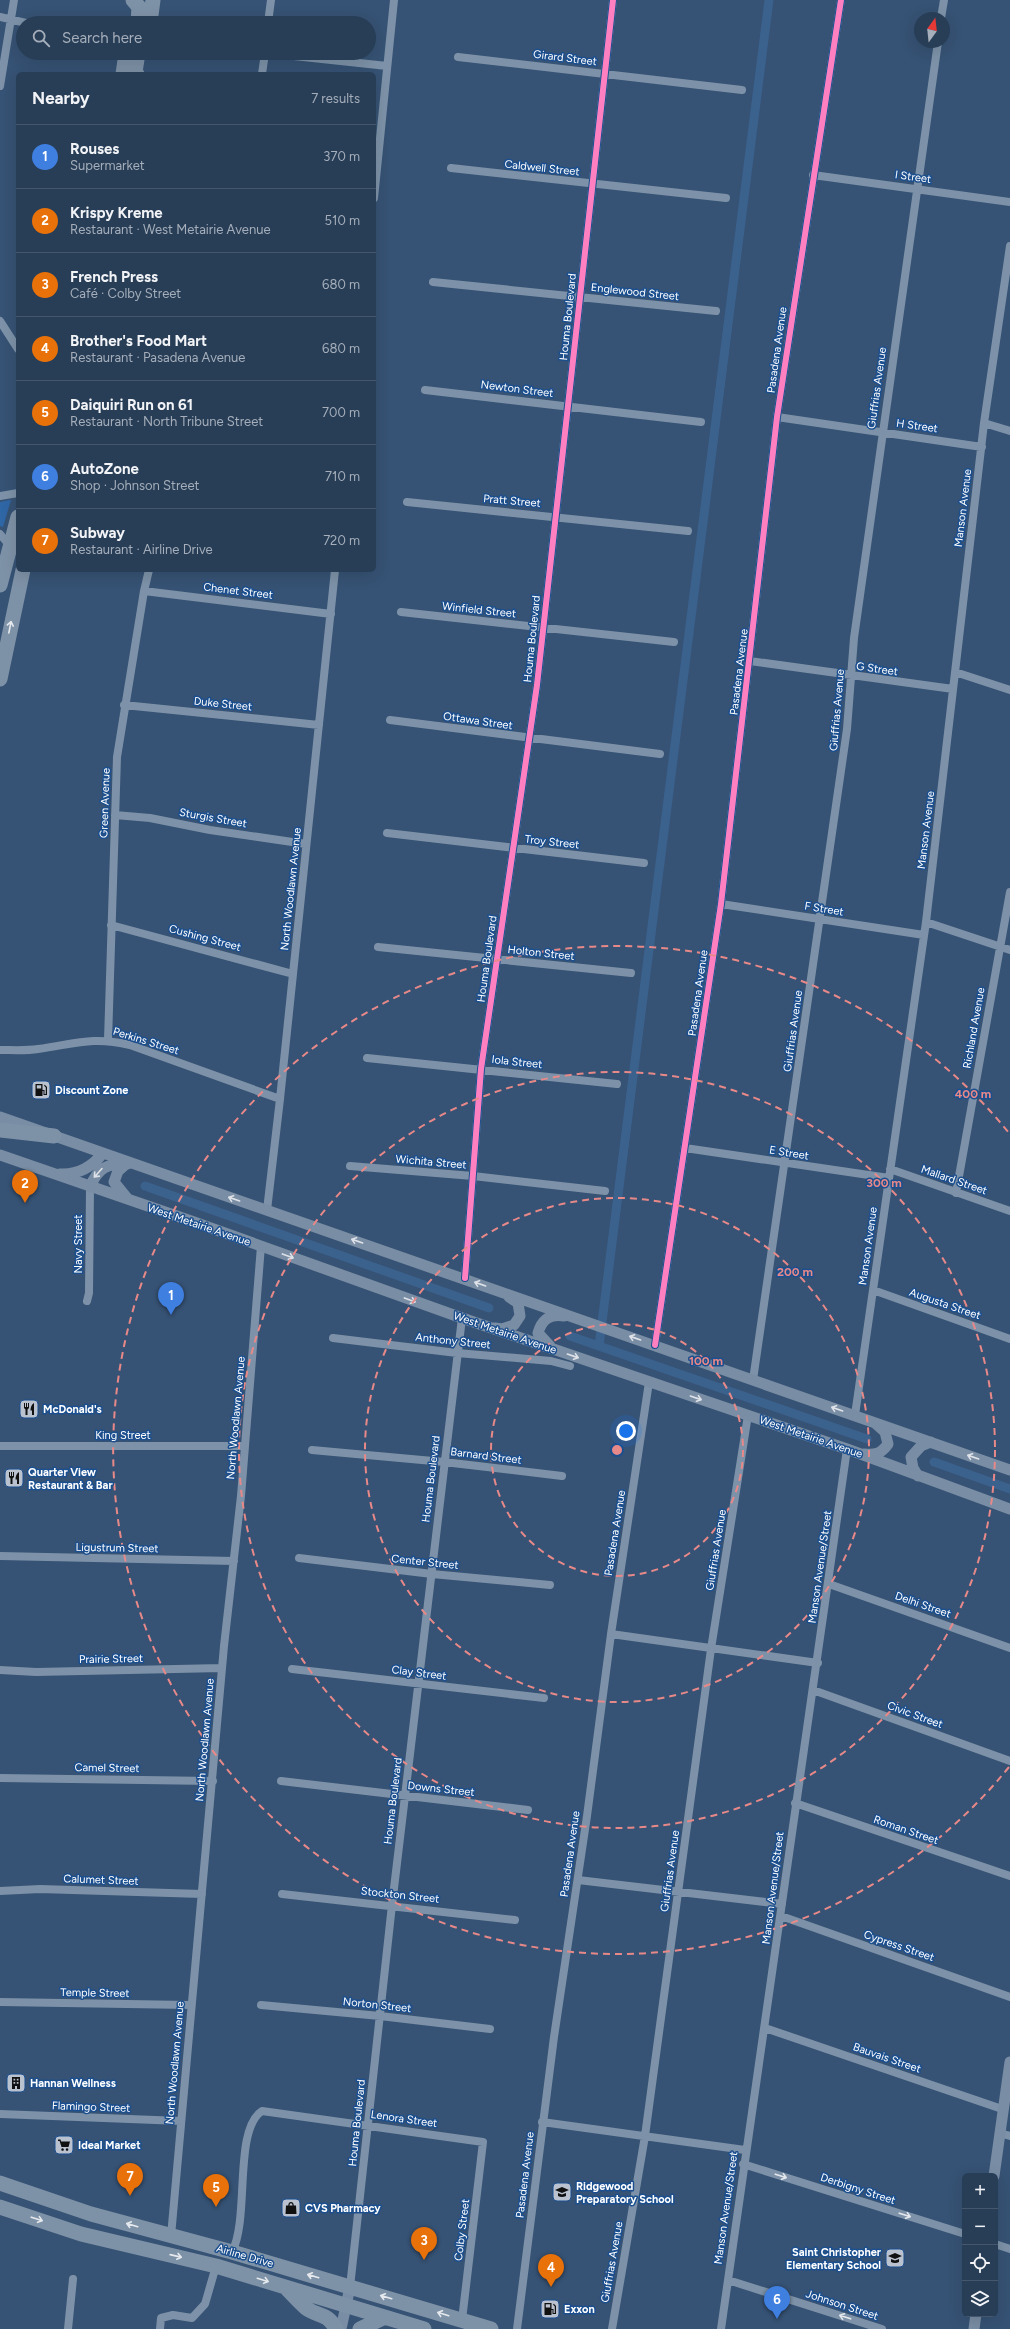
<!DOCTYPE html>
<meta charset="utf-8">
<style>
body{margin:0;font-family:Figtree,sans-serif;background:#30455d;color:#f1f3f6}
.controls{position:absolute;right:12px;bottom:12px;display:grid;overflow:hidden;border-radius:6px;box-shadow:0 4px 16px #0002}
.controls button{width:36px;height:36px;display:grid;place-items:center;padding:0;border:0;border-bottom:1px solid #44576d;background:#283e57;color:#f1f3f6;font:20px sans-serif}
.compass{position:absolute;left:914px;top:12px;width:36px;height:36px;border-radius:50%;background:#283e57;box-shadow:0 4px 16px #0002;rotate:15deg}
.you{position:absolute;left:626px;top:1431px;width:14px;height:14px;margin:-10px;border:3px solid #fff;border-radius:50%;background:#1a73e8;box-shadow:0 0 0 6px #1a73e833}
.badge{display:grid;place-items:center;width:26px;height:26px;border-radius:50%;background:#8bbbb9;color:#fff;font-size:13px;font-weight:700}
.pin{position:absolute;translate:-50% -33px;filter:drop-shadow(0 1px 2px #0008)}
.pin::after{content:'';position:absolute;top:21px;width:14px;height:12px;background:inherit;clip-path:polygon(0 0,100% 0,50% 100%)}
.list{margin:0;padding:0;list-style:none}
h2{display:flex;justify-content:space-between;align-items:center;height:52px;margin:0;padding:0 16px;font-size:17px}
h2 small{font-size:13px;font-weight:400;color:#a5aeba}
.list li{display:grid;grid-template-columns:26px 1fr auto;gap:12px;align-items:center;box-sizing:border-box;height:64px;padding:0 16px;border-top:1px solid #44576d}
.list b{display:block;font-size:15px;white-space:nowrap}
.list p{margin:0;font-size:13px;white-space:nowrap;color:#a5aeba}
.list em{font-size:13px;font-style:normal;color:#a5aeba}
.icon{flex:none;width:22px;height:22px;fill:none;stroke:currentColor;stroke-width:2;stroke-linecap:round;stroke-linejoin:round}
.map{position:relative;flex:none;width:1010px;height:2329px;overflow:hidden}
.search{position:absolute;background:#283e57;box-shadow:0 4px 16px #0002;left:16px;top:16px;width:360px;height:44px;display:flex;align-items:center;gap:10px;box-sizing:border-box;padding:0 14px;border-radius:22px;color:#a5aeba;font-size:15px}
.panel{position:absolute;background:#283e57;box-shadow:0 4px 16px #0002;left:16px;top:72px;width:360px;height:500px;border-radius:6px}
.map>svg:first-child{display:block}
.green{fill:#2f66a5}
.lines{fill:none;stroke-linecap:round;stroke-linejoin:round}
.canal{stroke:#3b618d;stroke-width:9}
.street{stroke:#7d92a8;stroke-width:8}
.secondary{stroke:#798da4;stroke-width:11}
.highway{stroke:#7e92a7;stroke-width:15}
.cycleway-casing{stroke:#1b4f8f;stroke-width:8}
.cycleway{stroke:#ff80c0;stroke-width:6}
.oneway{stroke:#e5e9ed}
.oneway2{stroke:#dee2e8}
.oneway3{stroke:#e5e9ee}
.ring{fill:none;stroke:#e88989;stroke-width:2;stroke-dasharray:7 5}
.labels{text-anchor:middle;dominant-baseline:central;stroke-width:3;stroke-linejoin:round;paint-order:stroke}
.street-label{font-size:11px;fill:#fff;stroke:#1b4f8f}
.poi-label{font-size:11px;font-weight:bold;fill:#fff;stroke:#1b4f8f;text-anchor:start}
.centre{fill:#e88989;stroke:#1b4f8f;stroke-width:2}
.ring-label{font-size:12px;text-anchor:middle;font-weight:bold;fill:#e88989;stroke:#1b4f8f;stroke-width:3;stroke-linejoin:round;paint-order:stroke}
</style>
<div class="map">
<svg width="1010" height="2329" viewBox="0 0 1010 2329">
<rect width="100%" height="100%" fill="#365274"/>
<path class="green" d="M9 500H11L3 527 0 526V502Z"/>
<g class="lines">
<path class="canal" d="M145 1186 489 1308
M570 1336 867 1439
M599 1346 769 0
M934 1462 1010 1489"/>
<path class="street" d="M0 17 26 23
M941 18 944 0
M268 23 271 0
M266 53 387 66
M458 57 742 90
M262 74 265 53
M0 86 14 0
M451 168 726 198
M813 175 1010 202
M374 198 394 0
M433 282 716 311
M0 321 18 349
M425 390 701 422
M777 417 982 447
M984 423 1010 431
M0 496 18 493
M407 502 688 531
M0 534 10 546
M144 591 331 614
M401 612 674 642
M750 661 953 689
M955 672 1010 690
M124 705 319 725
M390 720 660 754
M115 815 150 818 210 830 306 844
M387 833 644 863
M721 904 924 935
M926 922 1010 950
M111 925 293 974
M378 947 631 973
M108 1040 117 757 144 591 149 570
M0 1050C12 1050 26 1051 38 1049 75 1044 92 1036 130 1045L280 1099
M367 1058 617 1084
M685 1148 889 1178
M350 1166 473 1176 605 1191
M890 1169 1010 1211
M956 1193 1010 892
M267 1210 280 1099 335 570
M465 1278 481 1069 537 685 613 0
M873 1290 1010 1339
M87 1301 89 1293 90 1187
M333 1338 457 1353 551 1361 570 1366
M655 1345 721 904 777 417 841 0
M753 1380 847 729 854 638 938 42
M855 1415 926 922 984 423 1010 246
M0 1446H245
M312 1450 444 1462 562 1476
M0 1556 234 1561
M299 1558 432 1574 550 1585
M829 1584 1010 1648
M611 1634 818 1663
M292 1669 544 1698
M0 1670 36 1672 222 1668
M813 1690 1010 1761
M0 1778 213 1781
M281 1781 528 1810
M795 1803 1010 1876
M578 1880 782 1904
M0 1891 40 1889 202 1894
M282 1894 515 1920
M781 1916 1010 1997
M0 2002 190 2005
M261 2005 380 2016 490 2029
M765 2028 1002 2109
M0 2114 181 2121
M542 2122 745 2150
M999 2133 1010 2136
M743 2164 965 2234
M171 2236 224 1646 241 1496 261 1246
M995 2244 1010 2249
M232 2252C250 2218 233 2130 262 2111L483 2142 462 2320
M728 2280 882 2329
M350 2287 392 1905 462 1318
M68 2329 73 2279
M160 2329 161 2318 173 2315 192 2318 205 2304 216 2266
M517 2329 554 2037 587 1816 611 1634 649 1382
M612 2329 645 2136 711 1649 748 1415
M721 2329 847 1449"/>
<path class="secondary" d="M0 1117 1010 1470
M0 1155 194 1222 462 1318 847 1449 1010 1509
M126 1164 118 1171 114 1182 127 1198
M60 1174C79 1175 92 1167 103 1153
M90 1187C98 1168 107 1163 128 1164
M495 1328 502 1329 514 1325 520 1316 518 1303 509 1297
M550 1346 538 1333C542 1319 550 1314 564 1316
M864 1454C875 1455 881 1454 888 1444L885 1432 876 1424
M918 1476 913 1468 911 1457 921 1446 931 1442
M994 2176 1010 2062
M341 2329 350 2287
M974 2329 976 2314"/>
<path class="highway" d="M133 0 139 7 138 23
M150 23 153 0
M123 74 126 53
M137 74 135 72 138 53
M0 585 18 517
M0 679 23 570
M0 1130 54 1136
M0 2183 91 2214 232 2252 491 2329
M0 2207 81 2234 216 2266 424 2329
M287 2289C293 2295 299 2302 306 2308 318 2317 327 2312 336 2329
M360 2329 385 2317"/>
<defs>
<path id="cycleway" d="M465 1278 481 1069 537 685 613 0
M655 1345 721 904 777 417 841 0"/>
</defs>
<use href="#cycleway" class="cycleway-casing"/>
<use href="#cycleway" class="cycleway"/>
</g>
<defs><path id="oneway-shaft" d="M-6 0H5M1.5-3L5.5 0L1.5 3" fill="none" stroke-width="1.6" stroke-linecap="round" stroke-linejoin="round"/></defs>
<g class="oneway">
<use href="#oneway-shaft" transform="translate(10 627) rotate(-79)"/>
<use href="#oneway-shaft" transform="translate(37 2219) rotate(18)"/>
<use href="#oneway-shaft" transform="translate(132 2225) rotate(-164)"/>
<use href="#oneway-shaft" transform="translate(176 2256) rotate(13)"/>
<use href="#oneway-shaft" transform="translate(313 2276) rotate(-164)"/>
<use href="#oneway-shaft" transform="translate(263 2280) rotate(17)"/>
<use href="#oneway-shaft" transform="translate(386 2297) rotate(-164)"/>
<use href="#oneway-shaft" transform="translate(443 2314) rotate(-163)"/>
</g>
<g class="oneway2">
<use href="#oneway-shaft" transform="translate(98 1173) rotate(132)"/>
<use href="#oneway-shaft" transform="translate(234 1199) rotate(-161)"/>
<use href="#oneway-shaft" transform="translate(357 1241) rotate(-161)"/>
<use href="#oneway-shaft" transform="translate(288 1256) rotate(20)"/>
<use href="#oneway-shaft" transform="translate(480 1284) rotate(-161)"/>
<use href="#oneway-shaft" transform="translate(410 1300) rotate(20)"/>
<use href="#oneway-shaft" transform="translate(635 1338) rotate(-161)"/>
<use href="#oneway-shaft" transform="translate(573 1356) rotate(19)"/>
<use href="#oneway-shaft" transform="translate(696 1398) rotate(19)"/>
<use href="#oneway-shaft" transform="translate(837 1409) rotate(-161)"/>
<use href="#oneway-shaft" transform="translate(973 1457) rotate(-161)"/>
</g>
<g class="oneway3">
<use href="#oneway-shaft" transform="translate(781 2176) rotate(18)"/>
<use href="#oneway-shaft" transform="translate(905 2215) rotate(18)"/>
<use href="#oneway-shaft" transform="translate(845 2317) rotate(-162)"/>
</g>
<g class="ring">
<circle cx="617" cy="1450" r="126"/>
<circle cx="617" cy="1450" r="252"/>
<circle cx="617" cy="1450" r="378"/>
<path d="M1009 1767A504 504 0 1 1 1009 1133"/>
</g>
<defs>
<symbol id="fuel-square" viewBox="-11 -11 22 22"><rect x="-9" y="-9" width="18" height="18" rx="4" fill="#b9c2ce" stroke="#1b4f8f"/><path d="M-5.5-6h7V0h2V4h1.3V-2.5L3-4.5l.8-.8L6-3V5H2.5V1h-1V6h-7ZM-4.2-4.7v3.2H.2V-4.7Z" fill="#111"/></symbol>
<symbol id="restaurant-square" viewBox="-11 -11 22 22"><rect x="-9" y="-9" width="18" height="18" rx="4" fill="#b9c2ce" stroke="#1b4f8f"/><path d="M-5-6h1v4h1v-4h1v4h1v-4h1v5L-1.5 .5V6h-2V.5L-5-1ZM5-6V6H3V1.5H1.5Q1.5-4 5-6Z" fill="#111"/></symbol>
<symbol id="building-square" viewBox="-11 -11 22 22"><rect x="-9" y="-9" width="18" height="18" rx="4" fill="#b9c2ce" stroke="#1b4f8f"/><path d="M-4-6H4V6H1V3H-1V6H-4ZM-2.5-4.3h1.7v1.8h-1.7ZM.8-4.3h1.7v1.8H.8ZM-2.5-1h1.7V.8h-1.7ZM.8-1h1.7V.8H.8Z" fill="#111"/></symbol>
<symbol id="supermarket-square" viewBox="-11 -11 22 22"><rect x="-9" y="-9" width="18" height="18" rx="4" fill="#b9c2ce" stroke="#1b4f8f"/><path d="M-6-5.5h2.5l.6 2H6L4.5 2H-2.5L-4.4-4H-6ZM-1.5 3.2a1.3 1.3 0 1 0 .1 0ZM3 3.2a1.3 1.3 0 1 0 .1 0Z" fill="#111"/></symbol>
<symbol id="school-square" viewBox="-11 -11 22 22"><rect x="-9" y="-9" width="18" height="18" rx="4" fill="#b9c2ce" stroke="#1b4f8f"/><path d="M0-5L7-2L0 1L-7-2ZM-4 1L0 2.5L4 1V4Q0 6-4 4Z" fill="#111"/></symbol>
<symbol id="shop-square" viewBox="-11 -11 22 22"><rect x="-9" y="-9" width="18" height="18" rx="4" fill="#b9c2ce" stroke="#1b4f8f"/><path d="M-5-2.5h2.3a2.7 3.5 0 0 1 5.4 0H5L5.5 6h-11ZM-1.5-2.5h3a1.5 2.3 0 0 0-3 0Z" fill="#111"/></symbol>
</defs>
<g fill-rule="evenodd">
<use href="#fuel-square" x="30" y="1079" width="22" height="22"/>
<use href="#restaurant-square" x="18" y="1398" width="22" height="22"/>
<use href="#restaurant-square" x="3" y="1467" width="22" height="22"/>
<use href="#building-square" x="5" y="2072" width="22" height="22"/>
<use href="#supermarket-square" x="53" y="2134" width="22" height="22"/>
<use href="#school-square" x="551" y="2181" width="22" height="22"/>
<use href="#shop-square" x="280" y="2197" width="22" height="22"/>
<use href="#school-square" x="884" y="2247" width="22" height="22"/>
<use href="#fuel-square" x="539" y="2298" width="22" height="22"/>
</g>
<g class="labels">
<g class="street-label">
<text transform="translate(565 58) rotate(7)">Girard Street</text>
<text transform="translate(542 168) rotate(6)">Caldwell Street</text>
<text transform="translate(913 177) rotate(8)">I Street</text>
<text transform="translate(635 292) rotate(6)">Englewood Street</text>
<text transform="translate(568 317) rotate(-84)">Houma Boulevard</text>
<text transform="translate(777 350) rotate(-82)">Pasadena Avenue</text>
<text transform="translate(877 388) rotate(-82)">Giuffrias Avenue</text>
<text transform="translate(517 389) rotate(7)">Newton Street</text>
<text transform="translate(917 426) rotate(8)">H Street</text>
<text transform="translate(512 501) rotate(5)">Pratt Street</text>
<text transform="translate(963 508) rotate(-83)">Manson Avenue</text>
<text transform="translate(238 591) rotate(7)">Chenet Street</text>
<text transform="translate(479 610) rotate(6)">Winfield Street</text>
<text transform="translate(532 639) rotate(-84)">Houma Boulevard</text>
<text transform="translate(877 669) rotate(8)">G Street</text>
<text transform="translate(739 672) rotate(-83)">Pasadena Avenue</text>
<text transform="translate(223 704) rotate(6)">Duke Street</text>
<text transform="translate(837 710) rotate(-85)">Giuffrias Avenue</text>
<text transform="translate(478 721) rotate(8)">Ottawa Street</text>
<text transform="translate(105 803) rotate(-88)">Green Avenue</text>
<text transform="translate(213 818) rotate(10)">Sturgis Street</text>
<text transform="translate(926 830) rotate(-83)">Manson Avenue</text>
<text transform="translate(552 842) rotate(6)">Troy Street</text>
<text transform="translate(291 889) rotate(-84)">North Woodlawn Avenue</text>
<text transform="translate(824 909) rotate(9)">F Street</text>
<text transform="translate(205 938) rotate(15)">Cushing Street</text>
<text transform="translate(541 953) rotate(6)">Holton Street</text>
<text transform="translate(487 959) rotate(-82)">Houma Boulevard</text>
<text transform="translate(698 993) rotate(-82)">Pasadena Avenue</text>
<text transform="translate(974 1028) rotate(-80)">Richland Avenue</text>
<text transform="translate(793 1031) rotate(-82)">Giuffrias Avenue</text>
<text transform="translate(146 1041) rotate(17)">Perkins Street</text>
<text transform="translate(517 1062) rotate(6)">Iola Street</text>
<text transform="translate(789 1153) rotate(9)">E Street</text>
<text transform="translate(431 1162) rotate(5)">Wichita Street</text>
<text transform="translate(954 1180) rotate(19)">Mallard Street</text>
<text transform="translate(199 1225) rotate(19)">West Metairie Avenue</text>
<text transform="translate(78 1244) rotate(-90)">Navy Street</text>
<text transform="translate(868 1246) rotate(-82)">Manson Avenue</text>
<text transform="translate(945 1304) rotate(19)">Augusta Street</text>
<text transform="translate(505 1333) rotate(19)">West Metairie Avenue</text>
<text transform="translate(453 1341) rotate(6)">Anthony Street</text>
<text transform="translate(236 1418) rotate(-85)">North Woodlawn Avenue</text>
<text x="123" y="1435">King Street</text>
<text transform="translate(811 1437) rotate(19)">West Metairie Avenue</text>
<text transform="translate(486 1456) rotate(7)">Barnard Street</text>
<text transform="translate(431 1479) rotate(-83)">Houma Boulevard</text>
<text transform="translate(615 1533) rotate(-81)">Pasadena Avenue</text>
<text transform="translate(117 1548) rotate(1)">Ligustrum Street</text>
<text transform="translate(716 1550) rotate(-81)">Giuffrias Avenue</text>
<text transform="translate(425 1562) rotate(6)">Center Street</text>
<text transform="translate(820 1567) rotate(-82)">Manson Avenue/Street</text>
<text transform="translate(923 1605) rotate(19)">Delhi Street</text>
<text transform="translate(111 1659) rotate(-1)">Prairie Street</text>
<text transform="translate(419 1673) rotate(7)">Clay Street</text>
<text transform="translate(915 1715) rotate(20)">Civic Street</text>
<text transform="translate(205 1740) rotate(-85)">North Woodlawn Avenue</text>
<text transform="translate(107 1768) rotate(1)">Camel Street</text>
<text transform="translate(441 1789) rotate(6)">Downs Street</text>
<text transform="translate(393 1801) rotate(-83)">Houma Boulevard</text>
<text transform="translate(906 1830) rotate(19)">Roman Street</text>
<text transform="translate(570 1854) rotate(-82)">Pasadena Avenue</text>
<text transform="translate(670 1871) rotate(-82)">Giuffrias Avenue</text>
<text transform="translate(101 1880) rotate(2)">Calumet Street</text>
<text transform="translate(773 1888) rotate(-83)">Manson Avenue/Street</text>
<text transform="translate(400 1895) rotate(6)">Stockton Street</text>
<text transform="translate(899 1946) rotate(19)">Cypress Street</text>
<text transform="translate(95 1993) rotate(1)">Temple Street</text>
<text transform="translate(377 2005) rotate(6)">Norton Street</text>
<text transform="translate(887 2058) rotate(19)">Bauvais Street</text>
<text transform="translate(175 2063) rotate(-85)">North Woodlawn Avenue</text>
<text transform="translate(91 2107) rotate(2)">Flamingo Street</text>
<text transform="translate(404 2119) rotate(8)">Lenora Street</text>
<text transform="translate(357 2123) rotate(-84)">Houma Boulevard</text>
<text transform="translate(525 2175) rotate(-83)">Pasadena Avenue</text>
<text transform="translate(858 2189) rotate(18)">Derbigny Street</text>
<text transform="translate(726 2208) rotate(-82)">Manson Avenue/Street</text>
<text transform="translate(462 2230) rotate(-83)">Colby Street</text>
<text transform="translate(245 2256) rotate(16)">Airline Drive</text>
<text transform="translate(612 2262) rotate(-80)">Giuffrias Avenue</text>
<text transform="translate(842 2305) rotate(18)">Johnson Street</text>
</g>
<g class="poi-label">
<text x="55" y="1090">Discount Zone</text>
<text x="43" y="1409">McDonald's</text>
<text x="28" y="1472">Quarter View<tspan x="28" dy="13">Restaurant &amp; Bar</tspan></text>
<text x="30" y="2083">Hannan Wellness</text>
<text x="78" y="2145">Ideal Market</text>
<text x="576" y="2186">Ridgewood<tspan x="576" dy="13">Preparatory School</tspan></text>
<text x="305" y="2208">CVS Pharmacy</text>
<text x="881" y="2252" text-anchor="end">Saint Christopher<tspan x="881" dy="13">Elementary School</tspan></text>
<text x="564" y="2309">Exxon</text>
</g>
</g>
<circle cx="617" cy="1450" r="6" class="centre"/>
<g class="ring-label">
<text x="973" y="1098">400 m</text>
<text x="884" y="1187">300 m</text>
<text x="795" y="1276">200 m</text>
<text x="706" y="1365">100 m</text>
</g>
</svg>
<div class="controls">
<button>+</button>
<button>−</button>
<button><svg class="icon" aria-label="locate" viewBox="0 0 24 24"><circle cx="12" cy="12" r="6"/><path d="M12 2v4M12 18v4M2 12h4M18 12h4"/></svg></button>
<button><svg class="icon" aria-label="layers" viewBox="0 0 24 24"><path d="M12 4l9 5-9 5-9-5zM3 14l9 5 9-5"/></svg></button>
</div>
<svg class="compass" viewBox="-18 -18 36 36"><path d="M0-13l5 13h-10z" fill="#e53935"/><path d="M0 13l5-13h-10z" fill="#a5aeba"/></svg>
<div class="you"></div>
<div class="pin badge" style="left:171px;top:1315px;background:#3f7fe0">1</div>
<div class="pin badge" style="left:25px;top:1203px;background:#e8710a">2</div>
<div class="pin badge" style="left:424px;top:2260px;background:#e8710a">3</div>
<div class="pin badge" style="left:551px;top:2287px;background:#e8710a">4</div>
<div class="pin badge" style="left:216px;top:2207px;background:#e8710a">5</div>
<div class="pin badge" style="left:777px;top:2319px;background:#3f7fe0">6</div>
<div class="pin badge" style="left:130px;top:2196px;background:#e8710a">7</div>
<div class="search"><svg class="icon" aria-label="search" viewBox="0 0 24 24"><circle cx="10" cy="10" r="6"/><path d="M15 15l6 6"/></svg>Search here</div>
<section class="panel">
<h2>Nearby<small>7 results</small></h2>
<ul class="list">
<li><span class="badge" style="background:#3f7fe0">1</span><div><b>Rouses</b><p>Supermarket</p></div><em>370 m</em></li>
<li><span class="badge" style="background:#e8710a">2</span><div><b>Krispy Kreme</b><p>Restaurant · West Metairie Avenue</p></div><em>510 m</em></li>
<li><span class="badge" style="background:#e8710a">3</span><div><b>French Press</b><p>Café · Colby Street</p></div><em>680 m</em></li>
<li><span class="badge" style="background:#e8710a">4</span><div><b>Brother's Food Mart</b><p>Restaurant · Pasadena Avenue</p></div><em>680 m</em></li>
<li><span class="badge" style="background:#e8710a">5</span><div><b>Daiquiri Run on 61</b><p>Restaurant · North Tribune Street</p></div><em>700 m</em></li>
<li><span class="badge" style="background:#3f7fe0">6</span><div><b>AutoZone</b><p>Shop · Johnson Street</p></div><em>710 m</em></li>
<li><span class="badge" style="background:#e8710a">7</span><div><b>Subway</b><p>Restaurant · Airline Drive</p></div><em>720 m</em></li>
</ul>
</section>
</div>
